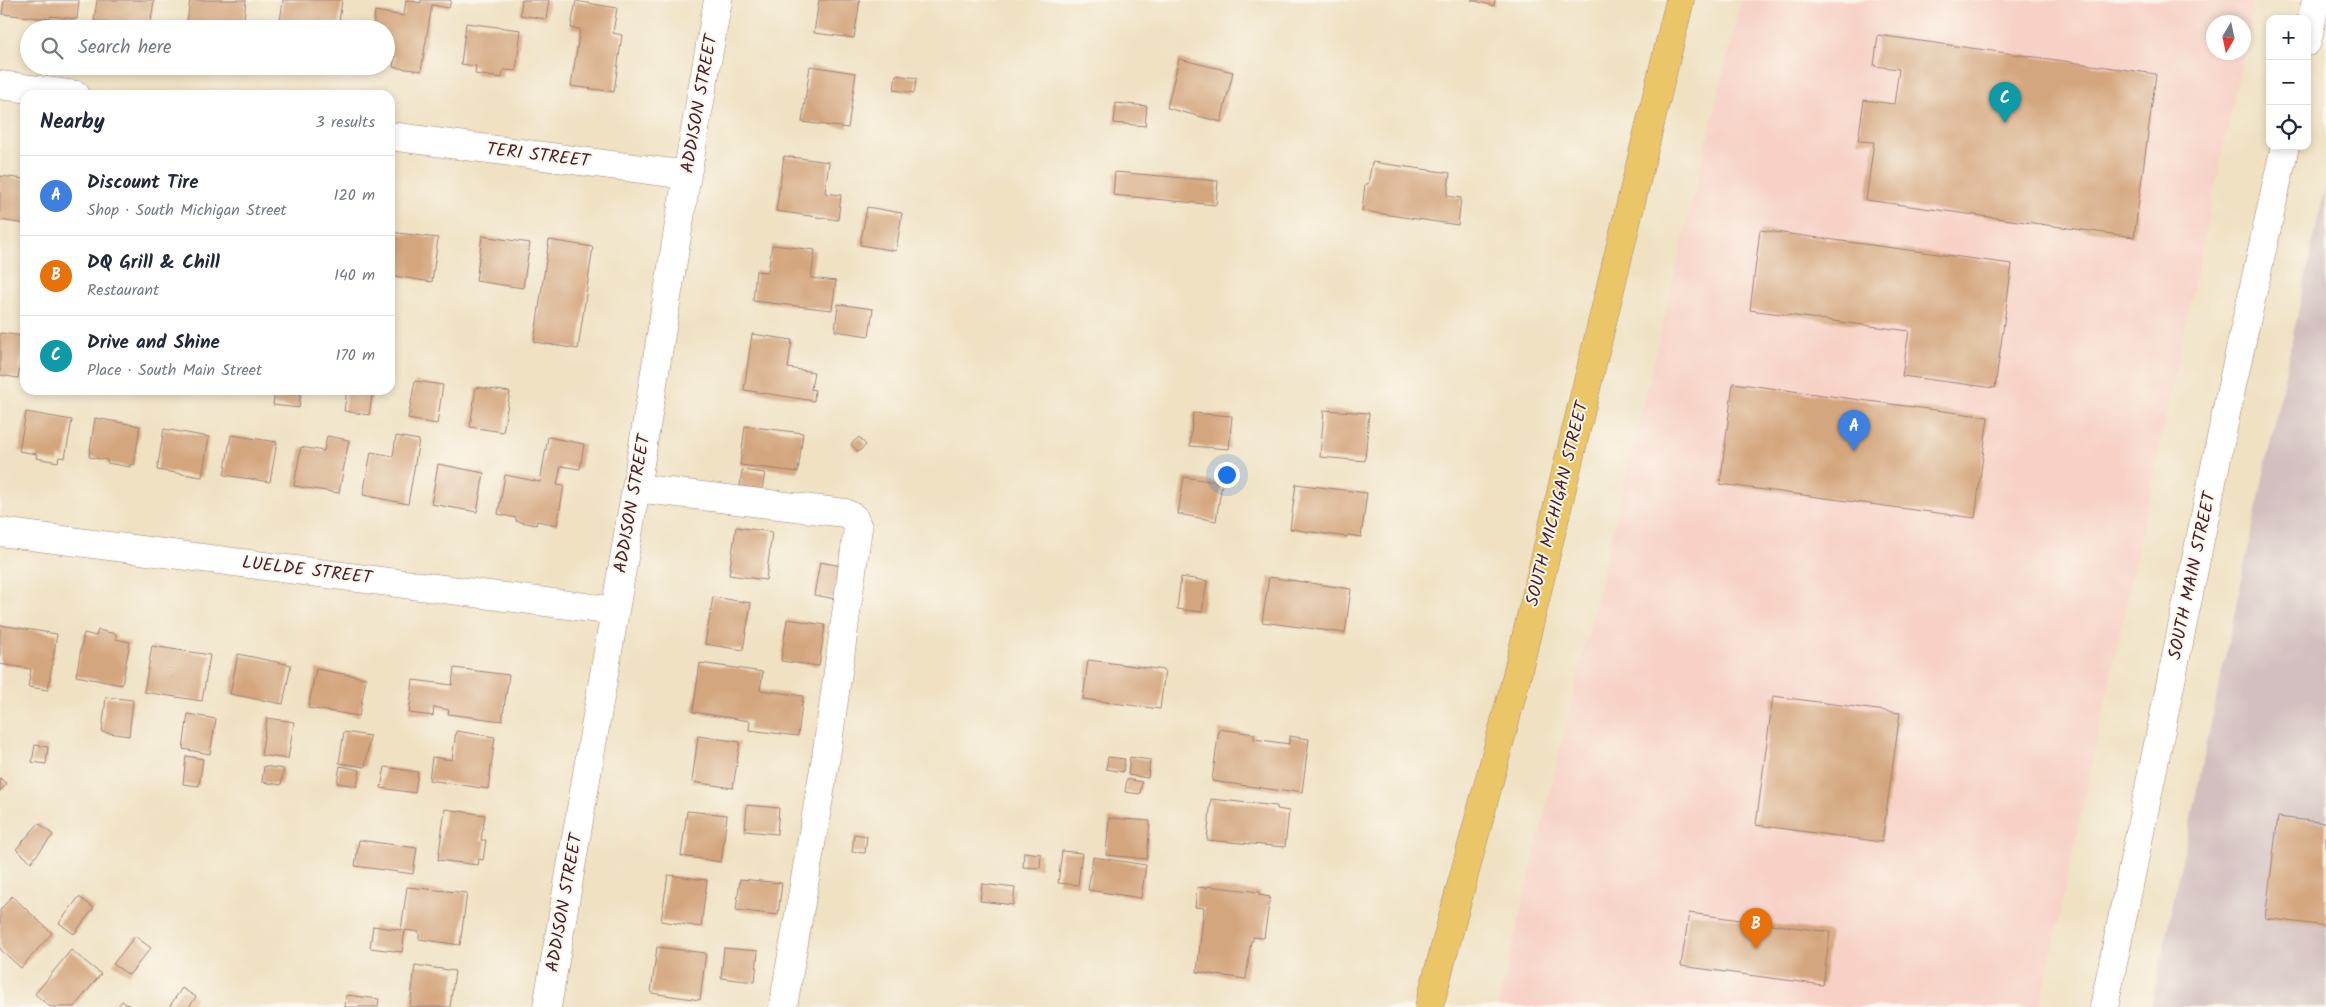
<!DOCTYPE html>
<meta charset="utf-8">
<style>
body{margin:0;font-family:Kalam,sans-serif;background:#f6f6f7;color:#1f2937}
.controls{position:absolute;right:15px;top:15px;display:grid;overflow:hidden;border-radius:10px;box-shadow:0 2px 8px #0003}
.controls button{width:45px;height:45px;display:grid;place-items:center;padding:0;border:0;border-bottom:1px solid #e0e1e3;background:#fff;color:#1f2937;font:25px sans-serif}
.compass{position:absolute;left:2206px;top:15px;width:45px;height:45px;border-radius:50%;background:#fff;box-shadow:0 2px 8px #0003;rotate:189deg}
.you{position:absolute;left:1226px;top:474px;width:18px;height:18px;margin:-12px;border:4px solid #fff;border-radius:50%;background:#1a73e8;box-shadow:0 0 0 8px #1a73e833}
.badge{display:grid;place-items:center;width:32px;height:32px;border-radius:50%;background:#ea580c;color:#fff;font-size:16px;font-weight:700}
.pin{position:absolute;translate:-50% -41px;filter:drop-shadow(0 1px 2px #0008)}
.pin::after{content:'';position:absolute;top:26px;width:18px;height:15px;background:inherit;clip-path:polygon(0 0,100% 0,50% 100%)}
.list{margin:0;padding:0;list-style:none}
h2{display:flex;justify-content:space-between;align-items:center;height:65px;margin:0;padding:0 20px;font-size:21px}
h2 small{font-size:16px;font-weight:400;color:#747a83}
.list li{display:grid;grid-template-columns:32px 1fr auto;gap:15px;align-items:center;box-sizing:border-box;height:80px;padding:0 20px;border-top:1px solid #e0e1e3}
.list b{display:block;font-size:19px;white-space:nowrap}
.list p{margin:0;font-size:16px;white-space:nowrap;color:#747a83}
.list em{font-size:16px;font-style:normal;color:#747a83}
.icon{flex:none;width:28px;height:28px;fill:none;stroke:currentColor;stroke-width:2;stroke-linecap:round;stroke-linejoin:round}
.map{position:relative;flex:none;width:2326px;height:1007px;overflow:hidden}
.search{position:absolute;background:#fff;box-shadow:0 2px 8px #0003;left:20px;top:20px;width:375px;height:55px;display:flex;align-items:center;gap:12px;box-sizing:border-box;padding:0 18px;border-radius:28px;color:#747a83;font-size:19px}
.panel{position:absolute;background:#fff;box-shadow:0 2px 8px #0003;left:20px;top:90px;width:375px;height:305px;border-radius:15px}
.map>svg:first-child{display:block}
.built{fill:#f7d1c6;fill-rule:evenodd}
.industrial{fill:#d2bfbf}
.building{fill:#d4a67e}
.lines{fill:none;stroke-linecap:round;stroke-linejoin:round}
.minor-casing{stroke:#9c8076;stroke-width:29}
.major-casing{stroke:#9c8076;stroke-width:29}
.minor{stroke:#fff;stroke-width:28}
.major{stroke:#ebc669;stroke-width:28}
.labels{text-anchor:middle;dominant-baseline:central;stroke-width:4;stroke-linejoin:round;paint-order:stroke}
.street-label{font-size:18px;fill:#4a1f2b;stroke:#fbf7ec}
</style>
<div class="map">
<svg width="2326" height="1007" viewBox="0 0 2326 1007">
<rect width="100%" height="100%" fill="#fbf7ec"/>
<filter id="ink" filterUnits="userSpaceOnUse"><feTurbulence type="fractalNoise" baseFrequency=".02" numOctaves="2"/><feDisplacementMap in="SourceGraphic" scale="10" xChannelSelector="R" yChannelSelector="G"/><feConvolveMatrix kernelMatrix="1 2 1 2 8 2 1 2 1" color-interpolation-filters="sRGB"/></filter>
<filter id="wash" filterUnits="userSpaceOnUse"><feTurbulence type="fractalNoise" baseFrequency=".0096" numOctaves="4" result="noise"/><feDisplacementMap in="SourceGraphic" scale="20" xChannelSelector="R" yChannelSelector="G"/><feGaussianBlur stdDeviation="1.12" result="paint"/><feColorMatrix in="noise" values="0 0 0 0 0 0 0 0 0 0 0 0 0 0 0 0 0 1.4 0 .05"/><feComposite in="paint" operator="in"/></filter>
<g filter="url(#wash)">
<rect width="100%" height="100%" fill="#efe1c2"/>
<path class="built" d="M1741 0H2251L2252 13 2040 1007H1498ZM2214 22H2244V52H2214Z"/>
<path class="industrial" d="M2326 186V1007H2151L2318 218Z"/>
<g id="blocks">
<path class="building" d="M4 0H79L77 19 51 16 50 19 2 14Z
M97 0H154L150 29 94 21Z
M190 0H246L243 29H220L216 28 217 25 187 22Z
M283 0H342L338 29H279Z
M406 0 421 3V0H451L449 8 432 5 421 71 393 67 395 57 386 55V29H373L375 11 404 16Z
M522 0H549L546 19 520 15Z
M819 0H860L854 38 814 33Z
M1471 0H1495L1494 6Z
M576 1 617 8 613 33 622 35 614 92 571 86 580 29 571 28Z
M466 23 521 30 516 71 503 70 502 78 475 74 476 66 461 64Z
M1878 35 2156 74 2134 237 1866 200 1874 142 1858 141 1864 100 1894 104 1899 69 1874 66Z
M1179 59 1233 72 1221 122 1167 108Z
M810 66 856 73 848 128 802 122Z
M896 75 917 78 914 93 894 90Z
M1116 103 1147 106 1145 126 1114 123Z
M784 156 829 162 825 193 841 195 838 220 776 211Z
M1372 162 1450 173 1447 196 1461 198 1458 225 1362 211 1365 184H1368Z
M1115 172 1218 181 1216 205 1113 195Z
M0 176 25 179V224L0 220Z
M867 207 902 213 896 251 860 245Z
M1760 230 2012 264 1995 388 1902 376 1909 331 1750 310Z
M390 232 438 238 432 282 394 276 390 295Z
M482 236 530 243 523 288 476 281Z
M549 240 593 247 578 349 534 342Z
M772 245 815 250 811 278 836 281 832 310 753 301 756 271 768 272Z
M838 304 873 309 869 336 835 331Z
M0 333 24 336 18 378 0 375Z
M752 334 792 340 788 368 814 372 811 389 815 390 814 401 744 390Z
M415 381 443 385 437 424 408 419Z
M1733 383 1988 417 1975 518 1720 484Z
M476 387 510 392 503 432 470 427Z
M275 390H301L299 408 273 405Z
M347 390H373L369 415 344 411Z
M1324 410 1369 413 1365 461 1320 457Z
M26 412 72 420 65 458 59 457 58 462 36 458 37 454 19 451Z
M1193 413 1232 416 1229 449 1190 446Z
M95 418 140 426 134 465 130 464V467L107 463V460L89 457Z
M745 426 803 433 798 472 740 465Z
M164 429 209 437 202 477 157 470Z
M231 435 277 442 270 482 224 475Z
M327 436 349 440 339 493 294 486 301 447 324 451Z
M396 436 419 440 408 504 363 495 371 452 393 456Z
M548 437 584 444 580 469 561 466 557 485 564 486 557 525 537 521 536 525 516 521V518L498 514 505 475 540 482Z
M859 437 866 445 858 452 851 444Z
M438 464 484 473 477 512 431 504Z
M742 470 765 473 762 489 740 486Z
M1184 477 1222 483 1216 521 1178 514Z
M1296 484 1367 493 1361 537 1348 535 1347 537 1290 529Z
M736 527 772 532 766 580 729 575Z
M820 562 847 567 841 600 814 595Z
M1181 577 1207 581 1202 612 1177 609Z
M1269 577 1351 589 1345 633 1262 622Z
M713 597 751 603 743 650 705 644Z
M787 619 825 625 819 666 781 661Z
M0 625 57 634 48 690 28 687 31 669 0 664Z
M98 630 116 634V639L130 642 122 685 76 676 84 633 96 636Z
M152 646 210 655 202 701 144 692Z
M238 654 291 665 283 704 230 694Z
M1088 660 1165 670 1160 709 1083 699Z
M700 663 763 672 760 690 803 696 798 736 749 730 750 721 693 712Z
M454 668 509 675 502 721 448 714 449 710 434 707 433 716 409 713 413 680 452 685Z
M316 669 366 678 359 716 308 708Z
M1773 696 1900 713 1882 842 1756 825Z
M106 697 133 700 129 736 102 732Z
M188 714 216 719 210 754 183 749Z
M267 718 294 722 288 759 261 755Z
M1219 729 1254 734V739L1289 744V736L1309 739 1302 792 1291 790 1290 792 1212 781Z
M456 731 495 737 488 789 429 780 432 757 452 760Z
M344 732 370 736 365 767 339 763Z
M698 736 740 742 733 788 692 782Z
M35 745 48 747 46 764 32 762Z
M186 756 203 759 199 786 183 784Z
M1108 757 1125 759 1123 772 1106 769Z
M1130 757 1150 760 1148 778 1128 775Z
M264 766 284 769 281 785 262 782Z
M340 766 360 770 357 786 337 783Z
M385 767 418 772 415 793 381 788Z
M0 778 7 784 0 791Z
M1127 779 1142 782 1140 794 1125 792Z
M1211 799 1277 806V809L1289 811 1285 847 1207 840Z
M747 805 779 808 777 834 745 831Z
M445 809 485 815 481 840H486L483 860 479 859 478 865 438 860Z
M687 811 727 815 721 862 681 856Z
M2278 817 2326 823V926L2265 918Z
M1109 818 1150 821 1147 859 1106 855Z
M39 823 53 835 31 862 16 849Z
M854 834 867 836 865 853 852 852Z
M359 840 417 848 413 874 355 866Z
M1062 851 1082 853 1078 885 1058 883Z
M1024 852 1041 854 1040 868 1023 867Z
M1093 857 1146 865 1141 898 1088 890Z
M668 875 707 880 701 927 661 921Z
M740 879 782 883 778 915 736 910Z
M982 884 1015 888 1013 905 980 901Z
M1207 886 1260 892 1259 895 1270 897 1264 938 1253 937V941H1251L1246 979 1197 972 1204 908 1195 907 1197 887 1207 888Z
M407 887 467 893 460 945 419 939V932L405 930 402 952 370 948 373 926 401 930Z
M12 896 52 933 21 968 0 949V910Z
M79 897 94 908 74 934 59 923Z
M1689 913 1830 932 1823 985 1681 966Z
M135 936 151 948 129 975 113 964Z
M657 947 706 953 700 1000 651 993Z
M724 948 758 951 755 982 721 978Z
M71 950 101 974 74 1007H50L35 994Z
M415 965 455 971 450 1007H410Z
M182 988 196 997 189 1007H169Z
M346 995 379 999 378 1007H345Z
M122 1001 131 1007H117Z"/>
</g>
</g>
<g filter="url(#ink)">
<use href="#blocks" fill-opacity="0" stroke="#9c8076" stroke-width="1"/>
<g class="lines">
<defs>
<path id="minor" d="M2307 42 2316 0
M0 85 76 95
M390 136 687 175
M636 488 845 513 854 518 858 528 826 757 783 1007
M0 532 615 611
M547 1007 636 488 687 175 718 0
M2104 1007 2229 399 2285 146"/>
<path id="major" d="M1429 1007 1513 691 1680 0"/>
</defs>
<use href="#minor" class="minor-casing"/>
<use href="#major" class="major-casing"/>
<use href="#minor" class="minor"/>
<use href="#major" class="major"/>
</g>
</g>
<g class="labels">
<g class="street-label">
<text transform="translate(700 104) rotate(-80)">ADDISON STREET</text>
<text transform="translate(538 156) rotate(7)">TERI STREET</text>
<text transform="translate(633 504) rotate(-80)">ADDISON STREET</text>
<text transform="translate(1558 504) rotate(-76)">SOUTH MICHIGAN STREET</text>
<text transform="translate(307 571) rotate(7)">LUELDE STREET</text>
<text transform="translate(2193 576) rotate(-78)">SOUTH MAIN STREET</text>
<text transform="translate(565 903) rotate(-80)">ADDISON STREET</text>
</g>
</g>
</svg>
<div class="controls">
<button>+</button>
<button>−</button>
<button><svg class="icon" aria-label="locate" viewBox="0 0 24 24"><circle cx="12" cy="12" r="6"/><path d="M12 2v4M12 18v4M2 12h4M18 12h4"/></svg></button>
</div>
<svg class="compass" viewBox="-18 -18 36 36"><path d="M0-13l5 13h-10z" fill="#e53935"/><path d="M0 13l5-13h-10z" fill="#747a83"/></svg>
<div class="you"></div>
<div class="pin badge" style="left:1854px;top:451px;background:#3f7fe0">A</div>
<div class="pin badge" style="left:1756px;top:949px;background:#e8710a">B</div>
<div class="pin badge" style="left:2005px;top:123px;background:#0f9aa8">C</div>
<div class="search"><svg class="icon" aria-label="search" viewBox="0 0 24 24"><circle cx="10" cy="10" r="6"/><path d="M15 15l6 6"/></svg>Search here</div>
<section class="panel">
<h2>Nearby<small>3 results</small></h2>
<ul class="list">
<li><span class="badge" style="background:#3f7fe0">A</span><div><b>Discount Tire</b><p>Shop · South Michigan Street</p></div><em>120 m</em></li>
<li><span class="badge" style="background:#e8710a">B</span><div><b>DQ Grill &amp; Chill</b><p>Restaurant</p></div><em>140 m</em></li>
<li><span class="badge" style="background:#0f9aa8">C</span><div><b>Drive and Shine</b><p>Place · South Main Street</p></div><em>170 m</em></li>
</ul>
</section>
</div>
